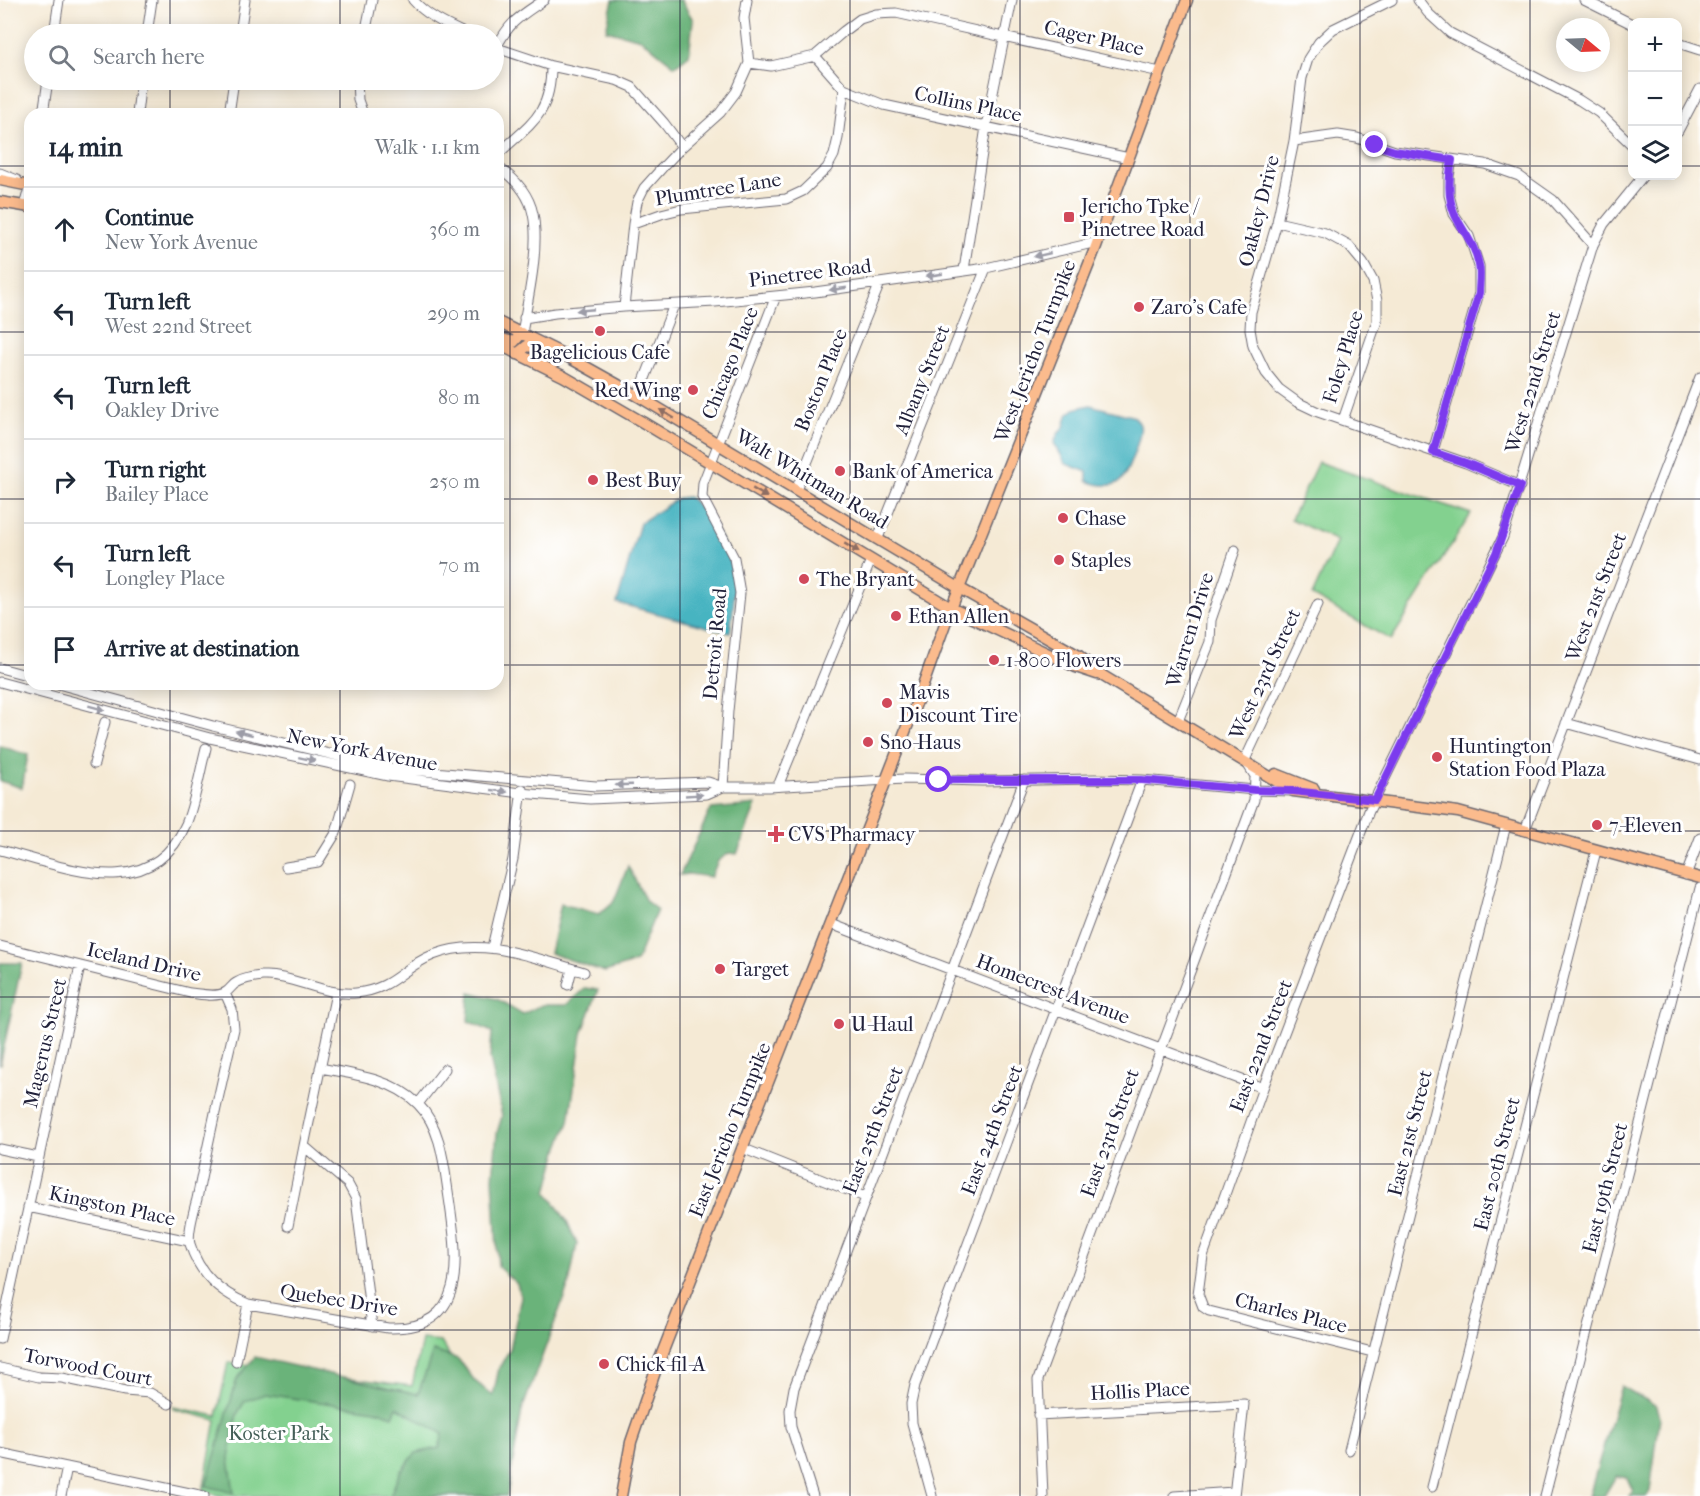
<!DOCTYPE html>
<meta charset="utf-8">
<style>
body{margin:0;font-family:"IM FELL French Canon",serif;background:#f2f2f3;color:#1f2937}
.controls{position:absolute;right:18px;top:18px;display:grid;overflow:hidden;border-radius:12px;box-shadow:0 3px 15px #0003}
.controls button{width:54px;height:54px;display:grid;place-items:center;padding:0;border:0;border-bottom:2px solid #e0e1e3;background:#fff;color:#1f2937;font:30px sans-serif}
.compass{position:absolute;left:1556px;top:18px;width:54px;height:54px;border-radius:50%;background:#fff;box-shadow:0 3px 15px #0003;rotate:109deg}
.stop{position:absolute;width:18px;height:18px;margin:-14px;border:4px solid #7c3aed;border-radius:50%;background:#fff}
.stop.end{background:#7c3aed;border-color:#fff;box-shadow:0 2px 6px #0008}
.list{margin:0;padding:0;list-style:none}
h2{display:flex;justify-content:space-between;align-items:center;height:78px;margin:0;padding:0 24px;font-size:26px}
h2 small{font-size:20px;font-weight:400;color:#747a83}
.list li{display:grid;grid-template-columns:39px 1fr auto;gap:18px;align-items:center;box-sizing:border-box;height:84px;padding:0 24px;border-top:2px solid #e0e1e3}
.list b{display:block;font-size:22px;white-space:nowrap}
.list p{margin:0;font-size:20px;white-space:nowrap;color:#747a83}
.list em{font-size:20px;font-style:normal;color:#747a83}
.icon{flex:none;width:33px;height:33px;fill:none;stroke:currentColor;stroke-width:2;stroke-linecap:round;stroke-linejoin:round}
.map{position:relative;flex:none;width:1700px;height:1496px;overflow:hidden}
.search{position:absolute;background:#fff;box-shadow:0 3px 15px #0003;left:24px;top:24px;width:480px;height:66px;display:flex;align-items:center;gap:15px;box-sizing:border-box;padding:0 21px;border-radius:33px;color:#747a83;font-size:22px}
.panel{position:absolute;background:#fff;box-shadow:0 3px 15px #0003;left:24px;top:108px;width:480px;height:582px;border-radius:18px}
.map>svg:first-child{display:block}
.green{fill:#83d18f;stroke:#527a65;stroke-width:1.5}
.forest{fill:#6ab37a;stroke:#466a5a;stroke-width:1.5}
.water{fill:#46b4c1;stroke:#346b7e;stroke-width:1.5}
.lines{fill:none;stroke-linecap:round;stroke-linejoin:round}
.minor-casing{stroke:#6c6871;stroke-width:11}
.major-casing{stroke:#6c6871;stroke-width:13}
.minor{stroke:#fff;stroke-width:9}
.major{stroke:#fbbb8d;stroke-width:10}
.oneway{fill:#9c9ca7}
.oneway2{fill:#8e6e64}
.route{stroke:#7c3aed;stroke-width:8}
.grid{fill:none;stroke:#22223b;stroke-width:1.5;stroke-opacity:0.55}
.poi-dot{fill:#d1495b;stroke:#fff;stroke-width:2}
.labels{text-anchor:middle;dominant-baseline:central;stroke-width:6;stroke-linejoin:round;paint-order:stroke}
.street-label{font-size:20px;fill:#22223b;stroke:#fff}
.poi-label{font-size:20px;fill:#22223b;stroke:#fff;text-anchor:start}
.park-label{font-size:20px;fill:#445f58;stroke:#fff}
</style>
<div class="map">
<svg width="1700" height="1496" viewBox="0 0 1700 1496">
<rect width="100%" height="100%" fill="#fff"/>
<filter id="ink" filterUnits="userSpaceOnUse"><feTurbulence type="fractalNoise" baseFrequency=".0167" numOctaves="2"/><feDisplacementMap in="SourceGraphic" scale="12" xChannelSelector="R" yChannelSelector="G"/><feConvolveMatrix kernelMatrix="1 2 1 2 8 2 1 2 1" color-interpolation-filters="sRGB"/></filter>
<filter id="wash" filterUnits="userSpaceOnUse"><feTurbulence type="fractalNoise" baseFrequency=".008" numOctaves="4" result="noise"/><feDisplacementMap in="SourceGraphic" scale="24" xChannelSelector="R" yChannelSelector="G"/><feGaussianBlur stdDeviation="1.35" result="paint"/><feColorMatrix in="noise" values="0 0 0 0 0 0 0 0 0 0 0 0 0 0 0 0 0 1.4 0 .05"/><feComposite in="paint" operator="in"/></filter>
<g filter="url(#wash)">
<rect width="100%" height="100%" fill="#f5ead5"/>
<path class="green" d="M1318 462 1471 514 1391 640 1312 596 1337 541 1291 519Z
M422 1340 441 1342 494 1424 491 1496H224L203 1492 216 1420 173 1409V1407L217 1416 228 1362 412 1386Z"/>
<path class="forest" d="M613 0H681L693 20 689 55 675 66 641 39 606 30Z
M0 746 28 755 22 788 0 781Z
M756 805 737 854 729 853 718 861 711 877 689 874 680 875 711 809Z
M628 866 646 901 657 910 636 962 605 972 550 953 561 904 599 914 614 901Z
M0 963H22L0 1065Z
M585 988 598 990 582 1034 569 1122 559 1147 547 1192 567 1221 577 1244 569 1284 522 1410 507 1496H390L400 1472 416 1453 439 1448 443 1434 397 1407 393 1416 375 1410 265 1394 245 1401 237 1414 229 1458 234 1493 206 1486 237 1379 255 1357 418 1394 433 1351 458 1359 475 1381 493 1396 499 1368 510 1349 521 1297 517 1284 498 1267 493 1178 497 1133 502 1116 490 1058 492 1032 468 1021 470 992 497 999 523 1014 541 1005H566Z
M1621 1386 1657 1406 1660 1417 1650 1491 1647 1496H1629L1633 1491 1627 1478 1616 1476 1604 1496H1589Z"/>
<path class="water" d="M1090 405 1135 417C1137 420 1139 422 1140 425 1143 434 1126 478 1119 482 1109 488 1097 485 1087 481V472L1066 464 1054 443 1058 434 1064 427 1067 416 1074 409Z
M688 497C698 503 702 512 709 521 739 562 737 585 730 633L617 603 640 523 678 498Z"/>
</g>
<g filter="url(#ink)">
<g class="lines">
<defs>
<path id="minor" d="M413 0C427 16 447 25 466 34
M1392 0 1333 29 1319 42 1308 59 1302 78 1294 141 1277 222 1251 312 1250 329 1253 346 1266 373 1279 389 1297 402 1318 412 1466 463 1520 486
M1418 0 1428 13 1450 33 1579 100 1599 113 1632 145
M1584 0 1632 24
M54 34 59 0
M147 34 152 0
M240 34 245 0
M365 34 372 0
M1678 43 1700 50
M494 47 551 66 616 80 632 87 664 123 682 147
M496 48C510 21 519 17 544 0
M815 56 844 89 884 105 1129 158
M749 63 771 66 815 56 844 31 860 19 876 14 896 13 1160 72
M357 80 358 100 363 114
M43 114 48 80
M137 114 141 80
M229 114 234 80
M1678 131 1700 89
M1294 141 1338 135 1357 138 1395 151 1485 164 1519 176 1553 200 1593 245
M498 154C531 123 551 115 551 66
M498 167C514 178 529 194 533 214 540 247 528 299 522 333
M0 173 17 180
M24 206 30 185
M1277 222 1325 233 1349 246 1363 263 1373 281 1377 301V321L1343 420
M633 224 661 214 681 209 786 199 803 191 827 168 834 155 838 138 844 89
M964 270 986 127 1012 0
M624 307 633 224 637 202 644 188 662 168 682 147 720 113 736 92 749 63 744 18 747 0
M524 318 555 313 624 307 715 302 815 292 986 268 1097 242
M638 396 674 305
M1433 451 1479 293V266L1469 236 1454 214 1449 195V176L1452 160
M796 490 880 283
M878 538 986 268
M0 668 30 676
M0 682 210 738 388 776 521 793 590 799 707 794 723 787
M58 684 213 726 388 768 596 786 708 782 723 787H769L904 779 982 781 1095 779 1142 780 1255 790 1293 791
M1178 721 1210 642 1211 620 1235 550
M1566 723 1700 760
M94 764 105 722
M778 786 871 560
M723 787 728 711 740 593 734 558 702 497 703 483 776 296
M1525 830 1700 377
M0 850C64 866 150 906 186 824 195 803 200 771 206 748
M286 867 318 862 336 833 350 784
M1686 875 1700 838
M831 924 1263 1088
M0 946 190 993C200 994 216 998 226 992 230 990 232 985 236 983 244 978 253 977 262 976 291 974 324 996 356 993 395 989 402 967 433 955 482 935 536 959 584 972
M492 947 513 859 522 789
M568 985 572 969
M225 993 232 1009 234 1029C221 1085 208 1142 197 1199 194 1210 187 1234 190 1244 199 1274 219 1292 248 1304L388 1328C471 1331 457 1254 449 1198 444 1166 442 1128 418 1104 393 1079 353 1074 320 1068
M336 993 304 1146 348 1184 356 1199 372 1326
M418 1104 445 1069
M742 1148 865 1197
M0 1149 38 1157
M28 1207 189 1241
M288 1226 304 1146
M0 1339 80 966
M1372 1352 1209 1311 1203 1307 1198 1294 1203 1256 1263 1088 1369 811 1503 537 1593 245 1604 224 1643 176
M236 1362 248 1304
M0 1368 39 1377 62 1378 125 1391 150 1393 169 1404
M1038 1415 1244 1404 1234 1496
M1349 1450 1506 825
M0 1453 204 1496
M1432 1487 1596 851
M61 1496 67 1467
M813 1496 791 1427 790 1410 794 1388 1024 780
M932 1496 912 1423 911 1404 915 1385 1142 780
M1043 1496 1038 1380 1254 800 1255 776 1245 760 1318 604
M1174 1496 1234 1492
M1545 1496 1700 888"/>
<path id="major" d="M0 180 30 186
M0 202 30 207
M498 322 561 353 638 396 959 588 1079 656 1103 676 1293 791 1458 812 1700 878
M498 338 514 342 522 333
M498 344 563 376 644 423 951 608 1076 667 1097 674
M517 354 527 346 544 348
M1276 774 1314 789
M621 1496 631 1442 656 1369 919 696 946 621 1095 249 1187 0"/>
</defs>
<use href="#minor" class="minor-casing"/>
<use href="#major" class="major-casing"/>
<use href="#minor" class="minor"/>
<use href="#major" class="major"/>
</g>
<defs><path id="oneway-solid" d="M-6-.8H1V-3.2L6.5 0L1 3.2V.8H-6Z" transform="scale(1.5)"/></defs>
<g class="oneway">
<use href="#oneway-solid" transform="translate(1042 255) rotate(167)"/>
<use href="#oneway-solid" transform="translate(934 275) rotate(172)"/>
<use href="#oneway-solid" transform="translate(838 289) rotate(172)"/>
<use href="#oneway-solid" transform="translate(585 310) rotate(175)"/>
<use href="#oneway-solid" transform="translate(97 708) rotate(15)"/>
<use href="#oneway-solid" transform="translate(244 733) rotate(-166)"/>
<use href="#oneway-solid" transform="translate(307 759) rotate(12)"/>
<use href="#oneway-solid" transform="translate(624 785) rotate(178)"/>
<use href="#oneway-solid" transform="translate(499 791) rotate(7)"/>
<use href="#oneway-solid" transform="translate(694 795) rotate(-3)"/>
</g>
<g class="oneway2">
<use href="#oneway-solid" transform="translate(667 414) rotate(-149)"/>
<use href="#oneway-solid" transform="translate(760 493) rotate(31)"/>
<use href="#oneway-solid" transform="translate(852 548) rotate(31)"/>
</g>
</g>
<g class="lines" filter="url(#ink)">
<path class="route" d="M939 780H1142L1255 790 1293 791 1375 800 1496 553 1520 486 1466 463 1433 452 1479 293C1479 284 1481 273 1479 265 1475 244 1463 232 1455 215 1447 197 1449 178 1452 160L1395 151 1375 145"/>
</g>
<path class="grid" d="M170 0V34M340 0V34M510 0V1496M680 0V1496M850 0V1496M1020 0V1496M1190 0V1496M1360 0V1496M1530 0V1496M170 80V114M340 80V114M0 166H30M498 166H1632M1678 166H1700M0 332H30M498 332H1700M0 499H30M498 499H1700M0 665H30M498 665H1700M170 684V1496M340 684V1496M0 831H1700M0 997H1700M0 1164H1700M0 1330H1700"/>
<g class="poi-dot">
<rect x="1063" y="211" width="12" height="12" rx="3"/>
<circle cx="1139" cy="307" r="6"/>
<circle cx="600" cy="331" r="6"/>
<circle cx="693" cy="390" r="6"/>
<circle cx="840" cy="471" r="6"/>
<circle cx="593" cy="480" r="6"/>
<circle cx="1063" cy="518" r="6"/>
<circle cx="1059" cy="560" r="6"/>
<circle cx="804" cy="579" r="6"/>
<circle cx="896" cy="616" r="6"/>
<circle cx="994" cy="660" r="6"/>
<circle cx="887" cy="703" r="6"/>
<circle cx="868" cy="742" r="6"/>
<circle cx="1437" cy="757" r="6"/>
<circle cx="1597" cy="825" r="6"/>
<path d="M773 825h6v6h6v6h-6v6h-6v-6h-6v-6h6z"/>
<circle cx="720" cy="969" r="6"/>
<circle cx="839" cy="1024" r="6"/>
<circle cx="604" cy="1364" r="6"/>
</g>
<g class="labels">
<g class="street-label">
<text transform="translate(1094 38) rotate(13)">Cager Place</text>
<text transform="translate(968 104) rotate(12)">Collins Place</text>
<text transform="translate(718 189) rotate(-9)">Plumtree Lane</text>
<text transform="translate(1259 211) rotate(-76)">Oakley Drive</text>
<text transform="translate(810 273) rotate(-7)">Pinetree Road</text>
<text transform="translate(1035 351) rotate(-69)">West Jericho Turnpike</text>
<text transform="translate(1343 357) rotate(-73)">Foley Place</text>
<text transform="translate(730 363) rotate(-68)">Chicago Place</text>
<text transform="translate(821 380) rotate(-68)">Boston Place</text>
<text transform="translate(922 380) rotate(-68)">Albany Street</text>
<text transform="translate(1533 382) rotate(-73)">West 22nd Street</text>
<text transform="translate(812 479) rotate(31)">Walt Whitman Road</text>
<text transform="translate(1596 597) rotate(-69)">West 21st Street</text>
<text transform="translate(1190 630) rotate(-73)">Warren Drive</text>
<text transform="translate(715 644) rotate(-85)">Detroit Road</text>
<text transform="translate(1265 674) rotate(-65)">West 23rd Street</text>
<text transform="translate(362 750) rotate(11)">New York Avenue</text>
<text transform="translate(144 962) rotate(13)">Iceland Drive</text>
<text transform="translate(1053 989) rotate(21)">Homecrest Avenue</text>
<text transform="translate(45 1043) rotate(-77)">Magerus Street</text>
<text transform="translate(1261 1046) rotate(-69)">East 22nd Street</text>
<text transform="translate(730 1130) rotate(-68)">East Jericho Turnpike</text>
<text transform="translate(873 1130) rotate(-69)">East 25th Street</text>
<text transform="translate(992 1130) rotate(-69)">East 24th Street</text>
<text transform="translate(1110 1133) rotate(-70)">East 23rd Street</text>
<text transform="translate(1410 1133) rotate(-76)">East 21st Street</text>
<text transform="translate(1497 1164) rotate(-76)">East 20th Street</text>
<text transform="translate(1605 1188) rotate(-76)">East 19th Street</text>
<text transform="translate(112 1206) rotate(12)">Kingston Place</text>
<text transform="translate(339 1300) rotate(9)">Quebec Drive</text>
<text transform="translate(1291 1313) rotate(14)">Charles Place</text>
<text transform="translate(88 1367) rotate(11)">Torwood Court</text>
<text transform="translate(1140 1391) rotate(-3)">Hollis Place</text>
</g>
<g class="poi-label">
<text x="1081" y="206">Jericho Tpke /<tspan x="1081" dy="23">Pinetree Road</tspan></text>
<text x="1151" y="307">Zaro's Cafe</text>
<text x="600" y="352" text-anchor="middle">Bagelicious Cafe</text>
<text x="681" y="390" text-anchor="end">Red Wing</text>
<text x="852" y="471">Bank of America</text>
<text x="605" y="480">Best Buy</text>
<text x="1075" y="518">Chase</text>
<text x="1071" y="560">Staples</text>
<text x="816" y="579">The Bryant</text>
<text x="908" y="616">Ethan Allen</text>
<text x="1006" y="660">1-800 Flowers</text>
<text x="899" y="692">Mavis<tspan x="899" dy="23">Discount Tire</tspan></text>
<text x="880" y="742">Sno-Haus</text>
<text x="1449" y="746">Huntington<tspan x="1449" dy="23">Station Food Plaza</tspan></text>
<text x="1609" y="825">7-Eleven</text>
<text x="788" y="834">CVS Pharmacy</text>
<text x="732" y="969">Target</text>
<text x="851" y="1024">U-Haul</text>
<text x="616" y="1364">Chick-fil-A</text>
</g>
<g class="park-label">
<text x="279" y="1433">Koster Park</text>
</g>
</g>
</svg>
<div class="controls">
<button>+</button>
<button>−</button>
<button><svg class="icon" aria-label="layers" viewBox="0 0 24 24"><path d="M12 4l9 5-9 5-9-5zM3 14l9 5 9-5"/></svg></button>
</div>
<svg class="compass" viewBox="-18 -18 36 36"><path d="M0-13l5 13h-10z" fill="#e53935"/><path d="M0 13l5-13h-10z" fill="#747a83"/></svg>
<div class="stop" style="left:939px;top:780px"></div>
<div class="stop end" style="left:1375px;top:145px"></div>
<div class="search"><svg class="icon" aria-label="search" viewBox="0 0 24 24"><circle cx="10" cy="10" r="6"/><path d="M15 15l6 6"/></svg>Search here</div>
<section class="panel">
<h2>14 min<small>Walk · 1.1 km</small></h2>
<ul class="list">
<li><svg class="icon" aria-label="ahead" viewBox="0 0 24 24"><path d="M12 20V5M6 11l6-6 6 6"/></svg><div><b>Continue</b><p>New York Avenue</p></div><em>360 m</em></li>
<li><svg class="icon" aria-label="left" viewBox="0 0 24 24"><path d="M17 20v-9H6M10 6l-5 5 5 5"/></svg><div><b>Turn left</b><p>West 22nd Street</p></div><em>290 m</em></li>
<li><svg class="icon" aria-label="left" viewBox="0 0 24 24"><path d="M17 20v-9H6M10 6l-5 5 5 5"/></svg><div><b>Turn left</b><p>Oakley Drive</p></div><em>80 m</em></li>
<li><svg class="icon" aria-label="right" viewBox="0 0 24 24"><path d="M7 20v-9h11M14 6l5 5-5 5"/></svg><div><b>Turn right</b><p>Bailey Place</p></div><em>250 m</em></li>
<li><svg class="icon" aria-label="left" viewBox="0 0 24 24"><path d="M17 20v-9H6M10 6l-5 5 5 5"/></svg><div><b>Turn left</b><p>Longley Place</p></div><em>70 m</em></li>
<li><svg class="icon" aria-label="arrive" viewBox="0 0 24 24"><path d="M6 21V4h12l-3 4 3 4H6"/></svg><div><b>Arrive at destination</b></div></li>
</ul>
</section>
</div>
